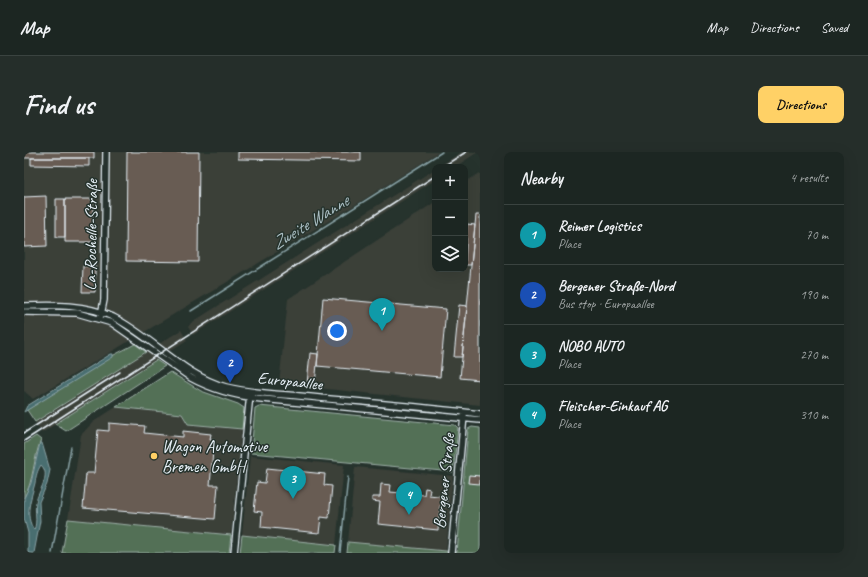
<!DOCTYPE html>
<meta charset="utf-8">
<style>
body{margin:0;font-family:Caveat,sans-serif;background:#252e2a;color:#f1f3f6}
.controls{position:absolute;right:12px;top:12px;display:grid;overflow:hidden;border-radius:8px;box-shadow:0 4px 16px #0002}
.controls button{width:36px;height:36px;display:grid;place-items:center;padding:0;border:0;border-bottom:1px solid #3a4340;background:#1c2622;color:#f1f3f6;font:20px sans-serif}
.you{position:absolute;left:313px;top:179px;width:14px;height:14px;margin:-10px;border:3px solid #fff;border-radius:50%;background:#1a73e8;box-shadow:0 0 0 6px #1a73e833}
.badge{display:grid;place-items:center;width:26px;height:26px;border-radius:50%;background:#ffd166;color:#fff;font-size:13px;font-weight:700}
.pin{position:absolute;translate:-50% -33px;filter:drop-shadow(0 1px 2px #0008)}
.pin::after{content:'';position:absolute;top:21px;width:14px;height:12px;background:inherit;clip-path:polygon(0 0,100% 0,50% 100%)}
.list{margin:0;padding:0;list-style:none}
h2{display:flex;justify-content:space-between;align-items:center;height:52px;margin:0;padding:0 16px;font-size:17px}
h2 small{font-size:13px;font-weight:400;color:#a0a5a5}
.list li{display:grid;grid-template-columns:26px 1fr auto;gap:12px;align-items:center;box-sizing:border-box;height:60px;padding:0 16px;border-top:1px solid #3a4340}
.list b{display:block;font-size:15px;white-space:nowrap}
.list p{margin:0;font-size:13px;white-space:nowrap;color:#a0a5a5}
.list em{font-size:13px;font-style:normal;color:#a0a5a5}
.icon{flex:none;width:22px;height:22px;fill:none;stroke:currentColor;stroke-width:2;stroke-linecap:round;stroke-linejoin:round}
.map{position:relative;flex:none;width:456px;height:401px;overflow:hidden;border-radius:8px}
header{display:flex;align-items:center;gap:24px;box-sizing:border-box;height:56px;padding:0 20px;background:#1c2622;border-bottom:1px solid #3a4340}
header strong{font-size:19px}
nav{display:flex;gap:22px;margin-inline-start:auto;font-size:14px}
.intro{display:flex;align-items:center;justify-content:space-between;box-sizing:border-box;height:96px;padding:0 24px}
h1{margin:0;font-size:28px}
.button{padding:10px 18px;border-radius:8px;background:#ffd166;color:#111;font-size:14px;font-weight:700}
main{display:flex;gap:24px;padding:0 24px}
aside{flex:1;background:#1c2622;border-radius:8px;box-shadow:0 4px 16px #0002}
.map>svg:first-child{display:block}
.built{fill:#3a3f38}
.green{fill:#537057;stroke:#9eb0a8}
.water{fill:#4a6e70;stroke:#89a2a6;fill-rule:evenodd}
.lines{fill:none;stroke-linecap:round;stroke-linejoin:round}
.stream{stroke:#89a2a6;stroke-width:1.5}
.building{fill:#675c52;stroke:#e8f1f8}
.minor-casing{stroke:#e8f1f8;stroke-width:8}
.minor{stroke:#26332d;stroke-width:5.5}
.rail{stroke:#e8f1f8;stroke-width:1.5}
.poi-dot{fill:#ffd166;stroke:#26332d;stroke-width:1.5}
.labels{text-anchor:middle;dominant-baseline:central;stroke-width:3;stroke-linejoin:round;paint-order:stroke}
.street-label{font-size:17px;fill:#e8f1f8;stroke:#26332d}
.poi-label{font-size:17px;fill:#e8f1f8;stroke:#26332d;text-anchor:start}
.water-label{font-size:18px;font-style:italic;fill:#a9bdc2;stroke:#26332d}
</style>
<header>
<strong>Map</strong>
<nav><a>Map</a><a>Directions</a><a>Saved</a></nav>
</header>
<div class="intro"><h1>Find us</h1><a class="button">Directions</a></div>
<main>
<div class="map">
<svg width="456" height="401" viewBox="0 0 456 401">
<rect width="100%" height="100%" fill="#26332d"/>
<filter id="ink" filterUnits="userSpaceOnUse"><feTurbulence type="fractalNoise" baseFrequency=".025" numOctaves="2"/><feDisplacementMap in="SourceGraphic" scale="8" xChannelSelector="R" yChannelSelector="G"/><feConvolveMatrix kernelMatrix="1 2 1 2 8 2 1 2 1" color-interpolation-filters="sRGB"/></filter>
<g filter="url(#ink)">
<path class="built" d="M0 0H415L336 50 9 247 0 239Z
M438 0H454L431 15H414Z
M411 17V28L169 183 164 175 167 171Z
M456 21V253L255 232 264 147 411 50V117H441V30Z
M157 178 163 188 18 281 11 270Z
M92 255 158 262 164 272 218 277 207 383 44 367 57 283 69 270Z
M226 304 320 313 312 393 218 383Z
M331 315 429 324 422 399 324 390Z"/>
<path class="green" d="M111 192 122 200 11 270 3 258 90 203Z
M132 208 141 214 42 279 31 272Z
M146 220 177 239 214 252 220 256 218 277 164 272 158 262 92 255Z
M235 254 431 273 434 276 429 320 227 301 231 256Z
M448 275 456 276V401H323L324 390 433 400 444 277Z
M12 284 17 288C9 307 10 328 0 346V292Z
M44 367 207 383 205 401H38Z
M218 383 312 393 311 401H216Z"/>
<path class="water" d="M87 202H89V205L0 260 3 254Z
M16 291H18L26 318 23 332 15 350 16 369 10 401H4V381L0 366V346L7 331ZM17 313C28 323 14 339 12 350 10 359 14 369 10 378 0 363 7 347 11 331 12 324 13 319 17 313Z"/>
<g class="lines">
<path class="stream" d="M167 159 418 0
M28 401 47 295
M316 401 324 325"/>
</g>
<path class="building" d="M0 0H70V6H0Z
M103 0H175L174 110 102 109Z
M214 0H337V9L214 7Z
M7 6H65V14L7 13Z
M22 44 23 94 0 95V45Z
M32 47H41V85H32Z
M41 47H69V90H41Z
M452 63H456V228L436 226Z
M443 72 451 73 447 113H441Z
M59 114H71V140H58Z
M299 146 422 157 416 225 293 214Z
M435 153 443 154 438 205H430Z
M286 201 294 202 291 232H283Z
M85 271 121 274 120 281 159 285V279L187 282 186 287H190L186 333H194L191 367 59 356 62 321H70L74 278 85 279Z
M243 316 301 322 300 333 308 334 305 366 297 365 295 381 237 375 238 360 230 359 233 330 241 331Z
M445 323 456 324V332L444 331Z
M357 332 367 333 366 340 400 343 401 336 406 337 405 343 423 345 422 355 416 354 414 378 354 372 356 350 348 349V345H356Z"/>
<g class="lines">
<defs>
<path id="minor" d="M0 154C31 153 61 152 89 165 129 185 158 223 202 235 226 241 250 242 275 244 335 250 396 254 456 262
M0 160 53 161 88 171 167 226C189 238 213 244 238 247L456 268
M77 163 80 148 82 0
M210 401 226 242
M427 401 440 264"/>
</defs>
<use href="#minor" class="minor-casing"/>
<use href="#minor" class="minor"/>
<path class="rail" d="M418 15 442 0
M0 281 96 220
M0 289 411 24"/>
</g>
</g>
<circle class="poi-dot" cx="130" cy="304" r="4"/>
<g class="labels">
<g class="street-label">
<text transform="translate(67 83) rotate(-89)">La-Rochelle-Straße</text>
<text transform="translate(266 229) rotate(6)">Europaallee</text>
<text transform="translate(420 329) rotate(-84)">Bergener Straße</text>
</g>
<g class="poi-label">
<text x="138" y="294">Wagon Automotive<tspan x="138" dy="20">Bremen GmbH</tspan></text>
</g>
<g class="water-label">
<text transform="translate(286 70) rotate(-32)">Zweite Wanne</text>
</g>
</g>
</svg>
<div class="controls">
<button>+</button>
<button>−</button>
<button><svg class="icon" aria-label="layers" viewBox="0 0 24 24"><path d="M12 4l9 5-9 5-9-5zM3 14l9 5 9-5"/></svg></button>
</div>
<div class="you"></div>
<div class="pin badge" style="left:358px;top:179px;background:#0f9aa8">1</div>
<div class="pin badge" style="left:206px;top:231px;background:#1a4fb4">2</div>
<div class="pin badge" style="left:269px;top:347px;background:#0f9aa8">3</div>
<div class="pin badge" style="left:385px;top:363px;background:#0f9aa8">4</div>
</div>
<aside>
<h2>Nearby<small>4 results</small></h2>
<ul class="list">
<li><span class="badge" style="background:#0f9aa8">1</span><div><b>Reimer Logistics</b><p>Place</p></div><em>70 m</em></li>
<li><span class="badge" style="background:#1a4fb4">2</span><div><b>Bergener Straße-Nord</b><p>Bus stop · Europaallee</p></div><em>190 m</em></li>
<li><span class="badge" style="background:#0f9aa8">3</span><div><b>NOBO AUTO</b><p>Place</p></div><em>270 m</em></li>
<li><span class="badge" style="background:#0f9aa8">4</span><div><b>Fleischer-Einkauf AG</b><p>Place</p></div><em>310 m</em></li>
</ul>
</aside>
</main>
